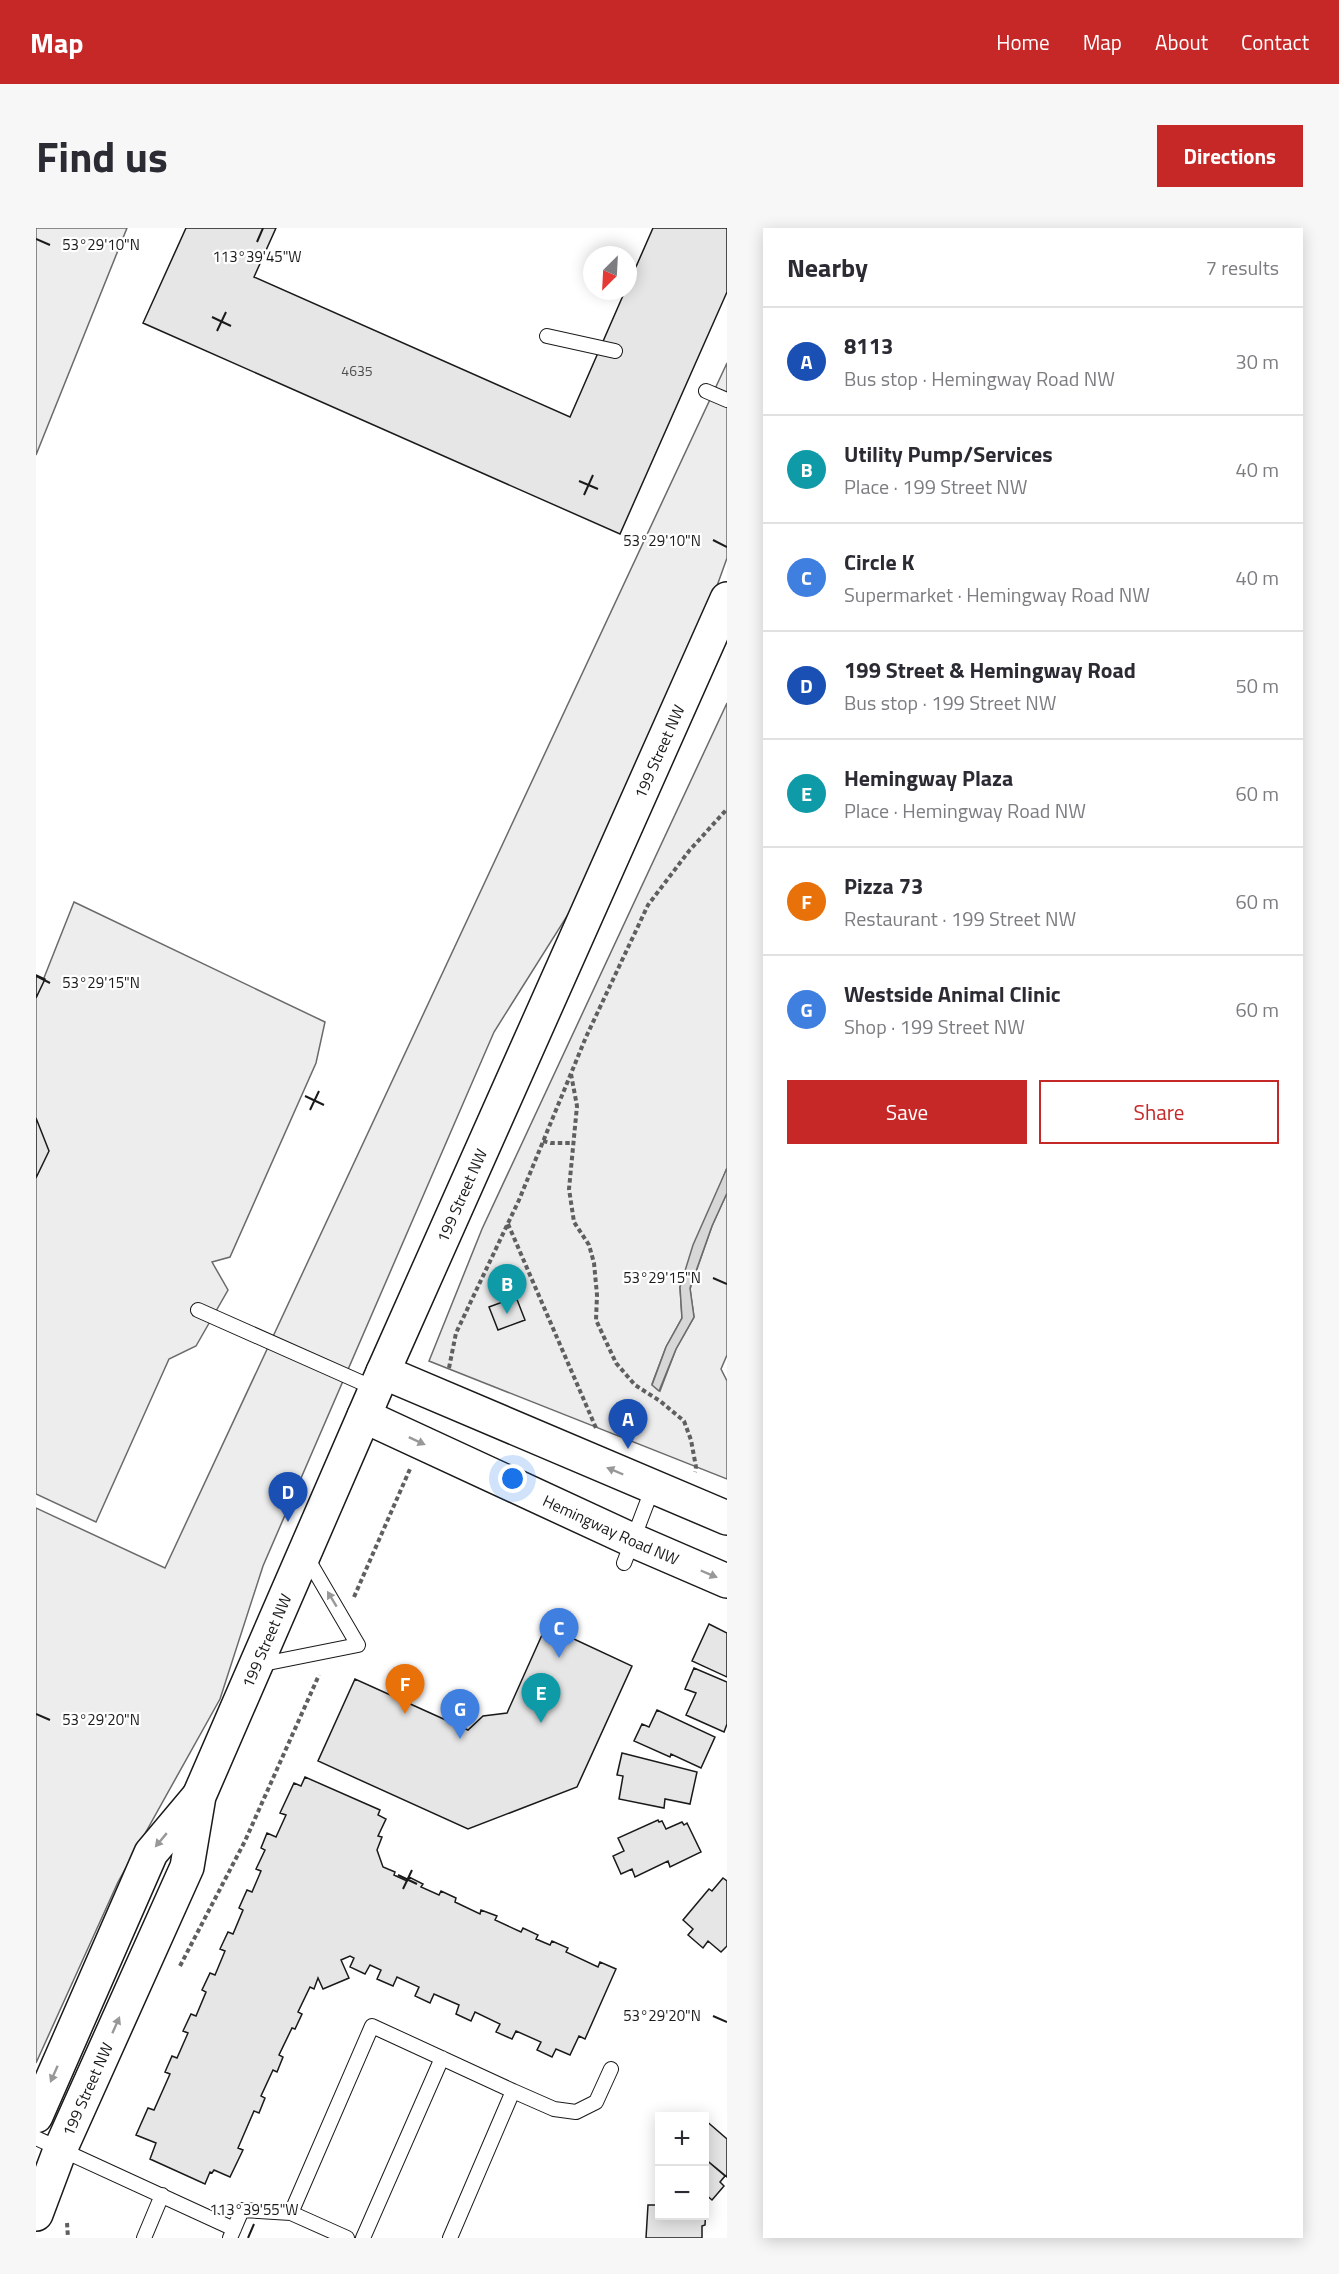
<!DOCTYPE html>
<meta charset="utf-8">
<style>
body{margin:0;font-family:"Titillium Web",sans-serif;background:#f7f7f7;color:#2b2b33}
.controls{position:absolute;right:18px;bottom:18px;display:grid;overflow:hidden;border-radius:0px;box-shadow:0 3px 15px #0003}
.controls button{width:54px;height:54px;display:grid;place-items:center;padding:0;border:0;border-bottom:2px solid #e1e1e2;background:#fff;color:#2b2b33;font:30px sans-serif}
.compass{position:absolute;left:547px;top:18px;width:54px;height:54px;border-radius:50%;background:#fff;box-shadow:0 3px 15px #0003;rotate:204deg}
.you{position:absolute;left:477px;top:1251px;width:21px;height:21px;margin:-15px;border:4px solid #fff;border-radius:50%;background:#1a73e8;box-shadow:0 0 0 9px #1a73e833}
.badge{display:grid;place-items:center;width:39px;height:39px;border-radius:50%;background:#c62828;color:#fff;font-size:20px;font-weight:700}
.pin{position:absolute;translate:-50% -50px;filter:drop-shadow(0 2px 3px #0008)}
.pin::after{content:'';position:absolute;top:32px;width:21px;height:18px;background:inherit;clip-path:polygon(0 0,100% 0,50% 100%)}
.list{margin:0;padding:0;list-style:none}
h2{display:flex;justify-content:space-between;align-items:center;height:78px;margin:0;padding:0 24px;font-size:26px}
h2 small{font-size:20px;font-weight:400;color:#7c7c81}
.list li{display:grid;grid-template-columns:39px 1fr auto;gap:18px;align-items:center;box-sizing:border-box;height:108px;padding:0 24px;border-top:2px solid #e1e1e2}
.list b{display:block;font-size:22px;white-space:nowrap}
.list p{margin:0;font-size:20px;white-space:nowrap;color:#7c7c81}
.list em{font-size:20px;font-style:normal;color:#7c7c81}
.actions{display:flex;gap:12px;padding:18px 24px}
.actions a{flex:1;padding:14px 0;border:2px solid #c62828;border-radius:0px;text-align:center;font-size:21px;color:#c62828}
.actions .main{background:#c62828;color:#fff}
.map{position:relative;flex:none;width:691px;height:2010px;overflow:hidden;border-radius:0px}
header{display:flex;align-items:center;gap:36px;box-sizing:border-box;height:84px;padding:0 30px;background:#c62828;color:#fff}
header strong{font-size:28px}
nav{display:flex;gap:33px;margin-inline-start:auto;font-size:21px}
.intro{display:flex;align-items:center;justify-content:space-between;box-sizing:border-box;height:144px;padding:0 36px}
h1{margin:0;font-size:42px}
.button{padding:15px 27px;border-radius:0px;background:#c62828;color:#fff;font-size:21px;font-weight:700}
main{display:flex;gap:36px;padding:0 36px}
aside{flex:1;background:#fff;border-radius:0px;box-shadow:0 3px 15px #0003}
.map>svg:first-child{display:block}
.built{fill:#ededed;stroke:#6a6a6a;stroke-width:1.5}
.water{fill:#d7d7d7;stroke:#6a6a6a;stroke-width:1.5}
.building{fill:#e6e6e6;stroke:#1a1a1a;stroke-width:1.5}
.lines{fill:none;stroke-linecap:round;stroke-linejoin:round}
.lane-casing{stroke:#1a1a1a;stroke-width:16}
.secondary-casing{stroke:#1a1a1a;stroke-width:36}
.path{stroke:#5f5f5f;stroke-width:4;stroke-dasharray:4.5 3;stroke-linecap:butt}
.lane{stroke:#fff;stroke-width:14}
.secondary{stroke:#fff;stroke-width:33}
.oneway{fill:#989898}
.ticks{fill:none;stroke:#1a1a1a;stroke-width:2}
.labels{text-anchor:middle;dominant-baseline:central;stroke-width:4.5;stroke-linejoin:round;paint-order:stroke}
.number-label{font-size:14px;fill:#4d4d4d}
.street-label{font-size:16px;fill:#1a1a1a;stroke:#fff}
.ticks-label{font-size:15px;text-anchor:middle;fill:#1a1a1a;stroke:#fff;stroke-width:4.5;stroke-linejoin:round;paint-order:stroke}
</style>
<header>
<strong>Map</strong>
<nav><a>Home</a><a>Map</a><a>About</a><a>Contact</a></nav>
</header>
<div class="intro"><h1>Find us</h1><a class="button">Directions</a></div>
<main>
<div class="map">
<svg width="691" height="2010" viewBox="0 0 691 2010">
<rect width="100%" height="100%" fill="#fff"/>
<path class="built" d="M0 0H91L0 227Z
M691 135V330L677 369 538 677 458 804 227 1338 184 1471 82 1654 0 1835V1280L129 1340Z
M691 475V940L644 1059 646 1090 630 1119 616 1156 624 1163 640 1121 658 1089 654 1061 676 998 691 965V1127L685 1141 691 1153V1251L393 1133 446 1001Z
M38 674 289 794 280 835 194 1029 176 1034 192 1062 160 1118 133 1131 60 1294 0 1266V770Z"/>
<path class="water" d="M691 940V965L676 998 654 1060 658 1089 640 1121 623 1163 616 1157 630 1119 646 1090 644 1059 657 1017Z"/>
<path class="building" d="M150 0H240L218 49 534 189 589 63H592V57L617 0H691V64L584 306 107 95Z
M0 747 9 751 0 770Z
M0 890 13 923 0 950Z
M480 1069 489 1092 462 1102 453 1079Z
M673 1396 691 1405V1449L656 1433Z
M510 1398 596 1438 541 1559 432 1601 282 1533 319 1451 432 1502 447 1488 471 1485Z
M658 1440 691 1454V1496L688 1504 650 1487 660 1465 649 1461Z
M621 1482 679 1509 665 1540 635 1526 634 1529 598 1513 606 1496 613 1499Z
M586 1525 661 1544 654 1576 629 1571 628 1580 583 1571 587 1548 581 1547Z
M269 1549 344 1582 342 1587 350 1591 342 1608 346 1609 341 1622 347 1639 359 1644 358 1647 371 1653 373 1649 387 1656 385 1659 403 1667 405 1663 420 1670 419 1674 444 1686 445 1682 461 1688 459 1692 485 1704 487 1700 502 1707 500 1711 514 1717 516 1713 532 1720 530 1724 562 1739 564 1734 580 1741 549 1811 543 1808 534 1827 520 1821 516 1829 501 1822 505 1814 480 1803 476 1811 460 1804 464 1796 439 1784 435 1793 420 1786 423 1777 398 1766 394 1775 379 1768 383 1759 361 1749 357 1758 341 1751 345 1742 334 1737 329 1746 314 1739 318 1730 314 1728 305 1732 313 1750 287 1761 282 1750 278 1761 274 1759 262 1784 266 1786 259 1801 256 1800 243 1827 247 1829 241 1844 237 1842 225 1868 229 1870 223 1885 218 1883 202 1920 207 1922 194 1949 178 1942 176 1945 174 1944 169 1956 114 1931 120 1915 100 1907 112 1880 118 1882 134 1846 129 1844 136 1828 141 1830 152 1805 147 1803 155 1786 160 1788 170 1764 166 1762 174 1745 179 1747 189 1723 184 1721 192 1704 197 1706 207 1682 203 1680 211 1662 216 1664 225 1643 220 1641 229 1622 225 1620 231 1605 240 1609 250 1587 244 1585 258 1555 265 1558Z
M622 1592 623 1594 626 1593 630 1601 646 1594 648 1597 651 1595 665 1624 634 1639 632 1633 599 1649 596 1641 585 1646 577 1628 588 1623 582 1610Z
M687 1650 691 1653V1718L685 1724 672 1713 667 1720 652 1707 657 1701 647 1692 673 1661 676 1663Z
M668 1891 691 1911V1949L668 1930Z
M668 1930 689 1948 684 1954 688 1958 676 1972 668 1965Z
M612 1977H624V1988H668L670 1979 669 1997 666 1998V2010H610Z"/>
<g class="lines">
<defs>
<path id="lane" d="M511 108 579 123
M670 163 691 172
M162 1082 340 1161
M588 1335 617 1259
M222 1437 322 1417 270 1328
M477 1863 518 1881 540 1884 560 1874 575 1841
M0 1910 198 2001
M255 1985 336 1798 477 1863 414 2010
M108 2010 126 1967
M194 2010 206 1982 255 1985 311 2010
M327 2010 406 1830"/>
<g id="secondary">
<path d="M347 1144 691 1290"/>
<path id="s1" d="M328 1188 596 1312 691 1353"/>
<path d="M0 1888 115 1625 162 1569"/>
<path id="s2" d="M0 1986 24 1922 151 1639 163 1568 347 1144 691 371"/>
</g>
</defs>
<use href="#lane" class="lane-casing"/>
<use href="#secondary" class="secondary-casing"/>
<path class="path" d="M535 846 541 878 533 961 538 994 553 1017 558 1035 561 1067 560 1092 580 1135 599 1157 624 1173 648 1193 655 1212 660 1239 659 1244
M507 913 515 915H538
M472 996 560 1200
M413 1140 420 1105 483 972 550 809 612 677 653 623 691 581
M318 1369 374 1241
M144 1738 209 1613 283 1447
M31 1995 32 2010"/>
<use href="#lane" class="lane"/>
<use href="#secondary" class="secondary"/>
</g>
<defs><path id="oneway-solid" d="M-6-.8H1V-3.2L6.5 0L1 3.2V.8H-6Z" transform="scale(1.5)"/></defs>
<g class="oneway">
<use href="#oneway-solid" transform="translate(381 1213) rotate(25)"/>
<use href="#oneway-solid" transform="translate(579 1243) rotate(-157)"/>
<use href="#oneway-solid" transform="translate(673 1346) rotate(23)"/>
<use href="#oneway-solid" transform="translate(296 1371) rotate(-121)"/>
<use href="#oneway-solid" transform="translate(125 1612) rotate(130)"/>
<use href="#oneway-solid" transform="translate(80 1797) rotate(-66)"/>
<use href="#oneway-solid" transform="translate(18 1846) rotate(114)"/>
</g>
<path class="ticks" d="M0 11 14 17M221 14 227 0M176 89 195 98M181 103 190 84M543 253 562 261M548 267 557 247M677 312 691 319M0 748 14 755M269 868 288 877M274 882 283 863M677 1050 691 1056M0 1486 14 1492M362 1647 381 1656M367 1661 376 1642M677 1788 691 1794M212 2010 218 1996"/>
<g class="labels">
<g class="number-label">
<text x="321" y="142">4635</text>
</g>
<g class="street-label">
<text stroke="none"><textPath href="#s2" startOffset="1592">199 Street NW</textPath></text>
<text stroke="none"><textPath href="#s2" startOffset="1106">199 Street NW</textPath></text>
<text stroke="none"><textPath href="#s1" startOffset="272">Hemingway Road NW</textPath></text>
<text stroke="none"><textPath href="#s2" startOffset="620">199 Street NW</textPath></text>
<text stroke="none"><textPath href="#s2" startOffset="135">199 Street NW</textPath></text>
</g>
</g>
<g class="ticks-label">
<text x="65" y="22">53°29'10"N</text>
<text x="221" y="34">113°39'45"W</text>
<text x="626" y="318">53°29'10"N</text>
<text x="65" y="760">53°29'15"N</text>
<text x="626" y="1055">53°29'15"N</text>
<text x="65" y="1497">53°29'20"N</text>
<text x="626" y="1793">53°29'20"N</text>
<text x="218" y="1987">113°39'55"W</text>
</g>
</svg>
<div class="controls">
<button>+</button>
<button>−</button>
</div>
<svg class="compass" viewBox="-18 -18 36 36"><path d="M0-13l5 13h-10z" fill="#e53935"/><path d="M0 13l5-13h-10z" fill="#7c7c81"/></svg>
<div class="you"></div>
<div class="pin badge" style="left:592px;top:1221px;background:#1a4fb4">A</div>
<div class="pin badge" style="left:471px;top:1086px;background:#0f9aa8">B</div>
<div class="pin badge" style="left:523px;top:1430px;background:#3f7fe0">C</div>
<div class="pin badge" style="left:252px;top:1294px;background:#1a4fb4">D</div>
<div class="pin badge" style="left:505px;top:1495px;background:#0f9aa8">E</div>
<div class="pin badge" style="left:369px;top:1486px;background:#e8710a">F</div>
<div class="pin badge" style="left:424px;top:1511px;background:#3f7fe0">G</div>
</div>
<aside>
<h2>Nearby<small>7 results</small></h2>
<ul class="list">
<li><span class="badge" style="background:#1a4fb4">A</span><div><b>8113</b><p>Bus stop · Hemingway Road NW</p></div><em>30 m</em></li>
<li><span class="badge" style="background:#0f9aa8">B</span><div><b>Utility Pump/Services</b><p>Place · 199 Street NW</p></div><em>40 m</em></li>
<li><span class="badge" style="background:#3f7fe0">C</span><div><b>Circle K</b><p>Supermarket · Hemingway Road NW</p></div><em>40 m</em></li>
<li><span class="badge" style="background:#1a4fb4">D</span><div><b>199 Street &amp; Hemingway Road</b><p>Bus stop · 199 Street NW</p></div><em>50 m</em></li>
<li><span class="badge" style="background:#0f9aa8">E</span><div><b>Hemingway Plaza</b><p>Place · Hemingway Road NW</p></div><em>60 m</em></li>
<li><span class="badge" style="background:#e8710a">F</span><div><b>Pizza 73</b><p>Restaurant · 199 Street NW</p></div><em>60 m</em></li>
<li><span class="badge" style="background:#3f7fe0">G</span><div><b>Westside Animal Clinic</b><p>Shop · 199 Street NW</p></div><em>60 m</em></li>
</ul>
<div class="actions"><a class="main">Save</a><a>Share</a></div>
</aside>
</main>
